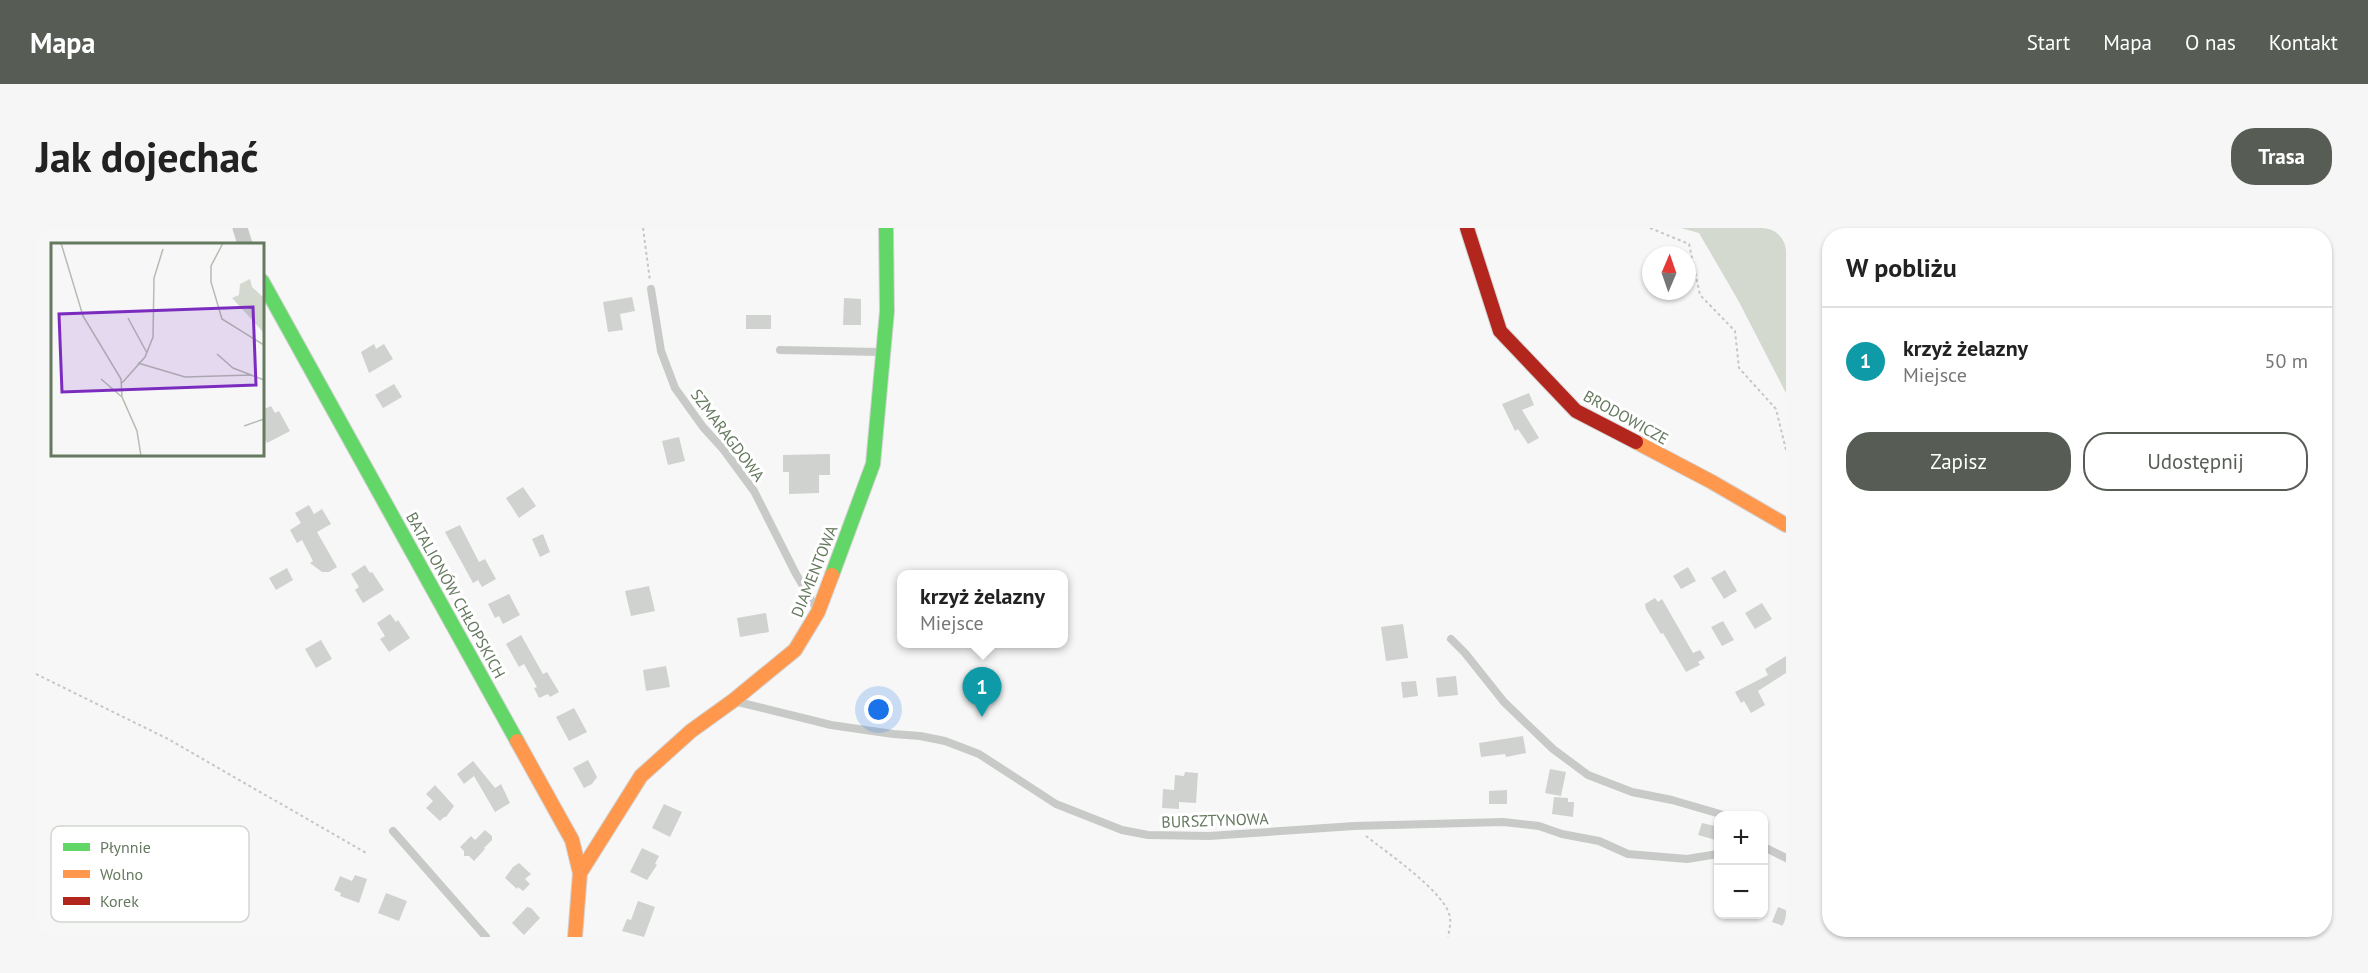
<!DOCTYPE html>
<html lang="pl">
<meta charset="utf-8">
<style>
body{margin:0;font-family:"PT Sans",sans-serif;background:#f6f6f6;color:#222}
.controls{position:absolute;right:18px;bottom:18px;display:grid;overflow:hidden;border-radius:12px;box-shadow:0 2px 4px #0004}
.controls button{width:54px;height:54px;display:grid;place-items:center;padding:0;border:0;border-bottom:2px solid #e0e0e0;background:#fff;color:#222;font:30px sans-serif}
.compass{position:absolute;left:1606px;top:18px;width:54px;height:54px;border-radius:50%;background:#fff;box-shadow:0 2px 4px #0004;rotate:2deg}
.you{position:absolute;left:843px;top:482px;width:21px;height:21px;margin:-15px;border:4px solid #fff;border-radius:50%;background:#1a73e8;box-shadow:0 0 0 9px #1a73e833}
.badge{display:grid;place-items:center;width:39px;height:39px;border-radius:50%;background:#575d55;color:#fff;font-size:20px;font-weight:700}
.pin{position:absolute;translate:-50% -50px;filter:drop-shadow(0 2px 3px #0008)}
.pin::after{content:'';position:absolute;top:32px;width:21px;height:18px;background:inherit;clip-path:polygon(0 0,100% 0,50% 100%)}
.popup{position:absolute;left:861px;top:342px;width:171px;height:78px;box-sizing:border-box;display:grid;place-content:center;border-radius:12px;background:#fff;filter:drop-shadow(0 2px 4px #0005);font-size:20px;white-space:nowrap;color:#767676}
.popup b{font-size:22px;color:#222}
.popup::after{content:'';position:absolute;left:50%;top:100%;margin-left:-12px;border:12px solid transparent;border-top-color:#fff}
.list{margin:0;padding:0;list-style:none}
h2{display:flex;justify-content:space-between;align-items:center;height:78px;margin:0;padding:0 24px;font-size:26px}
h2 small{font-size:20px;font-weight:400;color:#767676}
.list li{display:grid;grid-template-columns:39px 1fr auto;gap:18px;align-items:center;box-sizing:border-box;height:108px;padding:0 24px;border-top:2px solid #e0e0e0}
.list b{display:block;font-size:22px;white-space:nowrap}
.list p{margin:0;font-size:20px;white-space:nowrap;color:#767676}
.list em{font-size:20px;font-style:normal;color:#767676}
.actions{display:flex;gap:12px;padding:18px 24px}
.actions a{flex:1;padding:14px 0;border:2px solid #575d55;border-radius:24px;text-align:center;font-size:21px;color:#575d55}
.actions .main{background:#575d55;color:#fff}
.map{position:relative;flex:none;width:1750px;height:709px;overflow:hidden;border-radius:24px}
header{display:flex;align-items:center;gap:36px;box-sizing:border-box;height:84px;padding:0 30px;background:#575d55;color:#fff}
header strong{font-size:28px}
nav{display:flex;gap:33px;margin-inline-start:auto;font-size:21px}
.intro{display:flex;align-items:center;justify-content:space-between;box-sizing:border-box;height:144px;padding:0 36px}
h1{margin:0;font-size:42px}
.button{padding:15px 27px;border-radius:24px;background:#575d55;color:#fff;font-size:21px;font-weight:700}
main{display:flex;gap:36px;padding:0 36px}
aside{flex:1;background:#fff;border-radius:24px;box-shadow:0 2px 4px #0004}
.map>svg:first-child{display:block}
.water{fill:#d3d9cf}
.building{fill:#d0d2cf}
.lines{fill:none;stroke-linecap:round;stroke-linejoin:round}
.fast-casing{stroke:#d2d3d2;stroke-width:16}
.slow-casing{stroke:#d2d3d2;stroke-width:16}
.jam-casing{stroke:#d2d3d2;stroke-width:16}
.path{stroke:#c6c7c5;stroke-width:2;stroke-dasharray:3 3;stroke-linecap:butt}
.lane{stroke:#c8cac8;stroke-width:8}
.street{stroke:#c8cac8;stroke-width:15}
.fast{stroke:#63d668;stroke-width:14}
.slow{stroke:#ff974d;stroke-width:14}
.jam{stroke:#b3261e;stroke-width:14}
.labels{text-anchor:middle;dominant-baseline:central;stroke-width:6;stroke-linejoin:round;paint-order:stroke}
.street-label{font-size:16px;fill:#65795f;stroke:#fff}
.inset-road{fill:none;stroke:#b4bdb1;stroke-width:1.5}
.view{fill:#7b2cbf;fill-opacity:0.15;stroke:#7b2cbf;stroke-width:3}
.inset-edge{fill:none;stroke:#65795f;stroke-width:3}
.key{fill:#fff;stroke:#d1d7cf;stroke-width:1.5}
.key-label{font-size:16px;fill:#65795f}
</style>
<header>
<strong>Mapa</strong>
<nav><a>Start</a><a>Mapa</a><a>O nas</a><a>Kontakt</a></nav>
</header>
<div class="intro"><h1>Jak dojechać</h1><a class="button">Trasa</a></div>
<main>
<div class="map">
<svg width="1750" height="709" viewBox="0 0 1750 709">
<rect width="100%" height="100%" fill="#f7f7f7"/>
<path class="water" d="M1645 0H1750V165L1702 72 1663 5Z"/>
<path class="building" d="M596 69 599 83 584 86 587 102 572 104 567 74Z
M808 70 825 71V97H807Z
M710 87H735V101H710Z
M338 116 340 121 348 116 357 131 333 145 325 124Z
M358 156 366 169 347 180 339 167Z
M1493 165 1498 177 1486 182 1503 210 1492 216 1482 201 1479 203 1466 176Z
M235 178 239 185 243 183 254 203 231 215 226 206V182Z
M643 209 649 233 632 237 626 213Z
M794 226V247H783V265L753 266V244H747V227Z
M487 259 500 278 483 290 470 270Z
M273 277 278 286 286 281 295 296 281 304 301 339 293 344H286L274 335 277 333 266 312 261 315 254 302 265 295 259 285Z
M424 297 443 334 449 331 460 351 446 359 442 352 437 355 409 304Z
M507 306 514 324 504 329 496 311Z
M329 337 334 345 336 344 348 362 327 375 319 362 323 359 315 346Z
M1652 339 1660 353 1645 361 1637 348Z
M251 340 257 352 240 362 233 350Z
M1689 342 1701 363 1688 371 1675 350Z
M613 358 619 383 595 388 589 363Z
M473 366 484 387 467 396 463 388 459 390 452 376Z
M1619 370 1622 374 1626 371 1657 425 1664 422 1669 430 1662 434 1664 437 1650 444 1627 405 1625 406 1610 381 1609 376Z
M1726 375 1736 391 1719 401 1709 385Z
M730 385 733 404 704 409 701 390Z
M354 386 360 394 362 392 374 410 353 424 344 411 349 408 341 395Z
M1687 393 1698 412 1686 418 1675 399Z
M1367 396 1372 430 1350 433 1345 399Z
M485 407 507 446 511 444 523 464 514 469 512 466 503 470 498 460 501 459 488 436 483 439 470 416Z
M285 412 296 431 280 440 269 421Z
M1750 428V445L1722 463 1729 477 1715 485 1708 473 1705 475 1699 464 1732 447 1729 441Z
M630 438 634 459 610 463 607 442Z
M1420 448 1422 467 1402 469 1400 450Z
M1380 453 1382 468 1367 470 1365 454Z
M538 480 551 504 533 513 520 489Z
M1487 508 1490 525 1470 529 1469 526 1445 529 1443 515Z
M552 532 561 549 556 556 548 560 537 540Z
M437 533 459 560 465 556 474 575 459 584 438 548 428 556 421 546Z
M1514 541 1530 544 1525 568 1509 565Z
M1149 544 1162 545 1160 575 1143 574V581L1126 580 1127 561 1138 562 1139 547 1148 548Z
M399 557 418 578 410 589H408L404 593 390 580 397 573 390 566Z
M1471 562V576H1453V563Z
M1518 569 1532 570V574H1538L1537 589 1516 586Z
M628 576 646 584 634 609 616 600Z
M1666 595 1683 599V613L1662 607Z
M449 602 456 608V612L448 620 449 621 438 633 433 628H428V623L424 619 435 608 439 612Z
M606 620 623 628 619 636 621 637 611 652 594 644Z
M483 635 495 646 489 651 494 656 487 663 482 659 481 661 469 650 477 639Z
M319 647 331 651 323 675 304 668 305 665 298 662 304 648 316 653Z
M350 665 371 673 363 693 342 685Z
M602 673 619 679 608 709 586 703 591 691 595 692Z
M491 679 495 680 504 690 488 707 476 695Z
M1742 679 1750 682V699L1736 694Z"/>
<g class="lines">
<defs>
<path id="fast" d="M226 53 481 513
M796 347 837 236 851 83 850 0"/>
<path id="slow" d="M1600 214 1676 254 1750 297
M481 513 536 612 544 645 539 709
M544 645 605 548 655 503 698 472 759 422 782 384 796 347"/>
<path id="jam" d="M1431 0 1464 103 1540 183 1600 214"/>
</defs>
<use href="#fast" class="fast-casing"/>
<use href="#slow" class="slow-casing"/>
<use href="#jam" class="jam-casing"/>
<path class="path" d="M607 0 614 53
M1614 0 1653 16 1664 67 1699 103 1703 140 1740 181 1750 222
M0 446 132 511 332 626
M1330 608C1350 624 1412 666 1414 690 1415 696 1413 703 1412 709"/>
<path class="lane" d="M615 61 625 123 639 160 667 199 687 221 718 263 760 346 780 380
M744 122 844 124
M1415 411 1429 425 1468 474 1517 521 1552 547 1596 564 1636 572 1691 588
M702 474 795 497 857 506 884 508 909 513 943 526 1020 576 1086 602 1112 607 1173 608 1318 598 1467 594 1503 598 1526 606 1563 613 1592 626 1651 631 1682 626
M357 603 450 709
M1728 619 1750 630"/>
<path class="street" d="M204 0 209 16"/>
<use href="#fast" class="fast"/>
<use href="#slow" class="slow"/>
<use href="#jam" class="jam"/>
</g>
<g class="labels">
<g class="street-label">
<text transform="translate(1590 189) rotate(29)">BRODOWICZE</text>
<text transform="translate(692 207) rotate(53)">SZMARAGDOWA</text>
<text transform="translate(778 343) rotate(-68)">DIAMENTOWA</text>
<text transform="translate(420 367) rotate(61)">BATALIONÓW CHŁOPSKICH</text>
<text transform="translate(1179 592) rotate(-2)">BURSZTYNOWA</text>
</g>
</g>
<g transform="translate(15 15)">
<rect width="213" height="213" fill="#f7f7f7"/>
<path d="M199 36 201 44 213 55V90L181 55 188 52 189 41Z" fill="#d3d9cf"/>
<path class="inset-road" d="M10 0 32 73 70 136 71 154 86 188 90 213M172 0 160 23V39L171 76 213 102M77 75 96 110M166 111 182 125 213 137M87 120 134 134 200 132M50 136 71 154M71 140 94 114 102 94 103 35 112 6M193 183 213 176"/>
<path class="view" d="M202 64 205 142 11 149 8 71Z"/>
<rect width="213" height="213" class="inset-edge"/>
</g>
<rect x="15" y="598" width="198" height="96" rx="9" class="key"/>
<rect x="27" y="615" width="27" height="8" fill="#63d668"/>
<rect x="27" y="642" width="27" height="8" fill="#ff974d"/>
<rect x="27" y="669" width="27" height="8" fill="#b3261e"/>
<g class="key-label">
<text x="64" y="625">Płynnie</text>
<text x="64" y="652">Wolno</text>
<text x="64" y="679">Korek</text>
</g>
</svg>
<div class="controls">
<button>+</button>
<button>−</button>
</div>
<svg class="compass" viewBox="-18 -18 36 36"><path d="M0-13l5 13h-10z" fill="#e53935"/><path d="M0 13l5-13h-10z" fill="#767676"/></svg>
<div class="you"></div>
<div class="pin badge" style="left:946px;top:489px;background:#0f9aa8">1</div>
<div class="popup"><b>krzyż żelazny</b>Miejsce</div>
</div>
<aside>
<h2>W pobliżu<small></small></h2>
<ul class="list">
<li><span class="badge" style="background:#0f9aa8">1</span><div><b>krzyż żelazny</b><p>Miejsce</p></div><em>50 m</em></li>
</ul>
<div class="actions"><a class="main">Zapisz</a><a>Udostępnij</a></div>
</aside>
</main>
